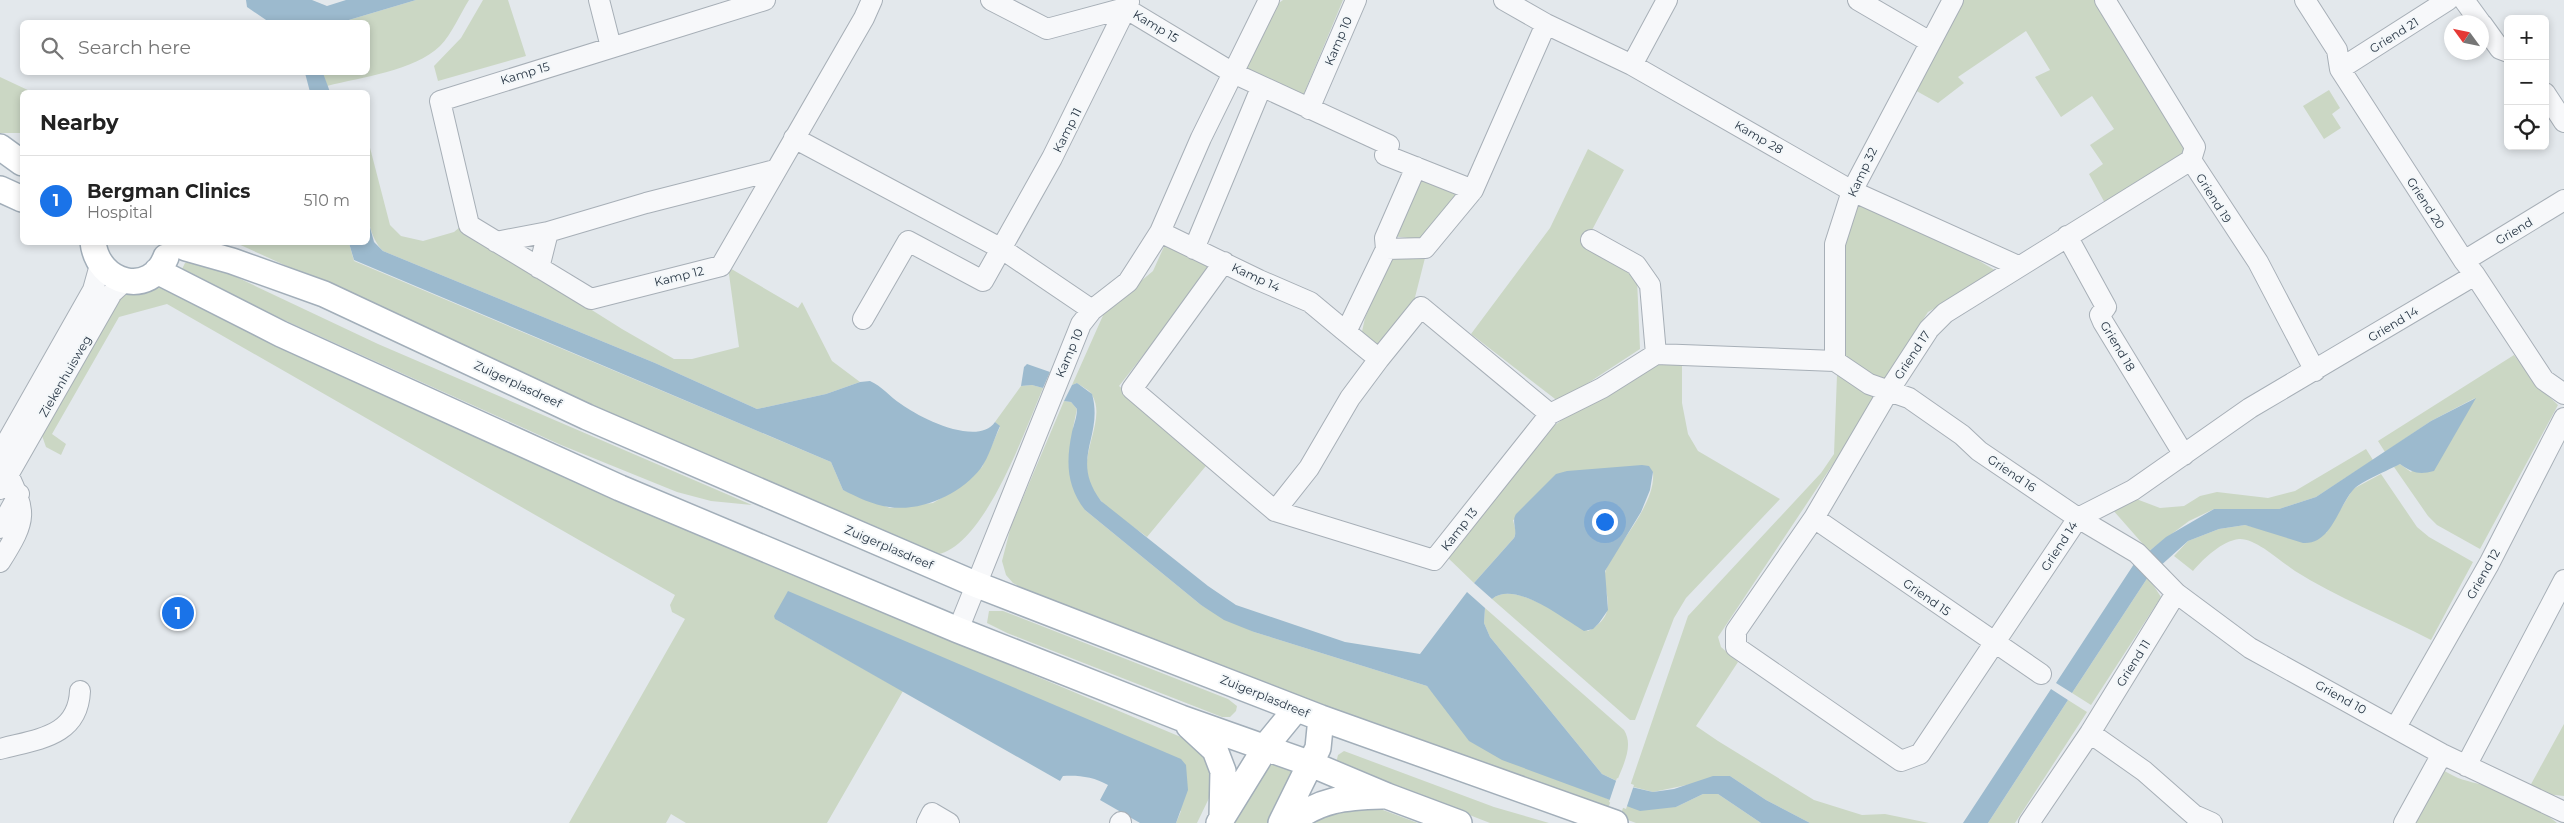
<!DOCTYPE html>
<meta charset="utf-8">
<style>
body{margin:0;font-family:Montserrat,sans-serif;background:#f6f6f6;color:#222}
.controls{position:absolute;right:15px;top:15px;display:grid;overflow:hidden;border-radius:8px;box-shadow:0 2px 8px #0003}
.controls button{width:45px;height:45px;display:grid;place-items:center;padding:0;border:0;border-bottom:1px solid #e0e0e0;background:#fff;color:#222;font:25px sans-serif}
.compass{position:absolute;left:2444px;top:15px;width:45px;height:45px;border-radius:50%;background:#fff;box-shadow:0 2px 8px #0003;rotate:303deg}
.you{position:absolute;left:1604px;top:521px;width:18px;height:18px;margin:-12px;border:4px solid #fff;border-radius:50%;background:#1a73e8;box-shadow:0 0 0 8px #1a73e833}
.badge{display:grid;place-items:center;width:32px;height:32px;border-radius:50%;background:#1a73e8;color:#fff;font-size:16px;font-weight:700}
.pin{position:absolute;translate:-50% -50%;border:2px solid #fff;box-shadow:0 1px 5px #0006}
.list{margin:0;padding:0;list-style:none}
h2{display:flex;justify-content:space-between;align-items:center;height:65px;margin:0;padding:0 20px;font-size:21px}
h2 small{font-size:16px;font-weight:400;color:#767676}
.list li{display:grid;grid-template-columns:32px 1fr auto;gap:15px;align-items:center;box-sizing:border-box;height:90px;padding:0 20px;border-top:1px solid #e0e0e0}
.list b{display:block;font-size:19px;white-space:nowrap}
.list p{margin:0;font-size:16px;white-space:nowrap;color:#767676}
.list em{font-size:16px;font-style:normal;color:#767676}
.icon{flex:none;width:28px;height:28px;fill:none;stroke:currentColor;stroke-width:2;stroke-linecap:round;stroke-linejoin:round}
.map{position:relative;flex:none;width:2564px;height:823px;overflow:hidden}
.search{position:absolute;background:#fff;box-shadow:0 2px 8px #0003;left:20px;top:20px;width:350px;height:55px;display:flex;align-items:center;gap:12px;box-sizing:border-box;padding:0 18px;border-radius:8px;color:#767676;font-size:19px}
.panel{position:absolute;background:#fff;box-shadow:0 2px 8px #0003;left:20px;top:90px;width:350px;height:155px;border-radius:8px}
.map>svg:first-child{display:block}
.green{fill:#cbd7c4}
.water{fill:#9cbace}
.pier{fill:#e3e8ec}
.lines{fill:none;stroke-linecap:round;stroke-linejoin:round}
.minor-casing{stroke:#a7afb7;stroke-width:22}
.major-casing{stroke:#a2aeb9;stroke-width:28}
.minor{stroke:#f7f8fa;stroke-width:20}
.major{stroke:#fff;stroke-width:25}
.labels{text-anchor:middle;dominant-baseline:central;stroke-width:4;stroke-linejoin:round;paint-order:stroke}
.street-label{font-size:12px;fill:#293746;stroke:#f3f7f9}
</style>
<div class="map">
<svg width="2564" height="823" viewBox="0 0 2564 823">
<rect width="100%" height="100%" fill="#e3e8ec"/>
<path class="green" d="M416 0H469C460 14 452 34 440 46 414 71 362 77 327 86L323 73 368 72V22H342Z
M483 0H508L526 56 438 81 434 66 461 38Z
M1283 0H1343L1303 96 1243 70 1276 5Z
M1964 0H2098L2186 149V156L2106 205 2089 174 2103 164 2090 145 2114 129 2092 96 2061 117 2035 77 2050 70 2026 31 1958 77 1964 83 1938 103 1913 89Z
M0 77 32 92H22V133H0Z
M2329 90 2340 108 2332 114 2341 128 2324 139 2303 106Z
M368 140 390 225 401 236 423 241 454 232 460 227 622 329 674 359H692L739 347 728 267 798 308 802 302 832 361 860 382 826 394 757 409 655 363 383 251C359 227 368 173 368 140Z
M1588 149 1624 170 1592 230 1582 240 1637 279 1640 349 1559 402 1471 334 1550 228Z
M1416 170 1460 189 1427 240 1391 236Z
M1853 197 1966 253 1998 272 1928 312 1880 386 1842 361 1843 226Z
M1167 240 1211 269 1119 386 1210 461 1147 537C1129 523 1104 509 1092 489 1074 458 1108 421 1092 395 1090 390 1082 387 1077 383L1072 385 1105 311 1153 271Z
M236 243H349L354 261 831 462 843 490 890 508 933 503 953 491 982 467 1000 427 995 422 1021 386 1032 385 1043 388C1025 430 983 551 934 555L630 422Z
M196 258 378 344 752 505 711 501 677 492 561 445 180 273 185 263Z
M1390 258H1425L1411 313 1377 345 1361 336 1365 318Z
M154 283 976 651 1188 740 1212 764 1211 794 1197 823H1176L1181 811 775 619 903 691 827 823H686L671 814 666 823H569L685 619 672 612 670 605 675 595 167 304 119 317 52 434 66 444 61 455 46 447 40 430 120 293Z
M2514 355 2542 390 2558 405 2480 549 2437 525 2428 516 2394 467 2400 464 2411 472 2475 398 2431 421 2385 452 2378 441Z
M1682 363V403L1688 434 1698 451 1780 499 1686 598 1674 618 1635 720H1630L1492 599C1515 580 1565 619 1588 631 1625 612 1597 587 1607 567 1620 540 1656 504 1653 472L1513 520 1516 532 1514 538 1474 583 1446 556 1551 428 1586 402 1652 364Z
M1837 375 1877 398 1718 637 1721 647 1738 662 1696 726 1718 741 1814 800 1862 815 1885 814 1929 823H1810L1766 800 1730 776 1653 792 1630 786 1688 616 1821 473 1834 454Z
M1064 401 1071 402 1077 409 1073 428 1085 510 1201 605 1254 632 1427 686 1446 708 1593 793 1611 800 1607 812 1251 682 1028 591 1013 583 1006 575 1002 561 1011 526Z
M2366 449 2373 460 2316 497 2279 509H2214L2189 521 2149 551 2112 509 2131 497 2160 508 2184 506 2200 496 2217 492 2268 498 2295 491Z
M2381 474 2417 527 2429 537 2473 562 2431 640C2387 617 2336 597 2295 571 2281 562 2256 538 2239 539 2222 541 2204 558 2193 571L2174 556 2188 541 2219 529 2245 525 2273 532 2326 533 2353 489Z
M2148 577 2161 597 2091 705 2072 693Z
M1485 608 1624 730C1634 746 1623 765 1617 781L1602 774 1490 637 1484 623Z
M989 611H1003L1228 699 1237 706 1236 711 1230 717H1222L1007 633 987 623Z
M2068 700 2087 712 2015 823H1988Z
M2564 724V796L2546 794 2530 786Z
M1344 751 1494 807 1549 823H1490L1336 763 1338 755Z
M1271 754 1303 766 1268 823H1228Z
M2443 770C2457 779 2467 781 2483 785 2505 791 2540 808 2557 823H2410Z
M1703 794H1718L1761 823H1636L1620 817 1624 805 1676 807Z
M1375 807 1418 823H1301L1320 811Z"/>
<path class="water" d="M246 0H312L327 6 346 0H416L342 22H269L247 7Z
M305 73H323L330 92H310Z
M368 220 374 242 383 251 655 363 757 409 826 394 860 382 870 381C882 386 890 397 901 404 920 418 978 447 995 422L1000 426C994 439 989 457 981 468 961 494 922 512 889 507 873 505 857 497 843 490L831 462 354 260 349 243 368 242Z
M1027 364 1050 372 1043 388 1032 385 1021 386 1024 367Z
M1077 383 1092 394C1104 437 1069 458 1101 501L1208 586 1236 605 1345 642 1420 654 1467 592 1485 608 1484 623 1490 637 1602 774 1627 786 1653 792 1674 789 1713 776H1730L1766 800 1810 823H1761L1718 794H1703L1676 807 1640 811 1502 760 1469 741 1427 686 1254 632 1224 620 1201 605 1085 510C1066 485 1066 461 1072 432 1074 424 1077 417 1077 409L1071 402 1064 401 1072 385Z
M2476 398 2434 471C2419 475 2413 473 2400 464 2389 470 2361 481 2353 490 2338 507 2331 545 2303 543L2245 525 2219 529 2188 541 2148 577 2072 693 2056 683 2134 564 2166 537 2214 509H2279L2316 497 2431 421Z
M1642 465 1649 466 1653 472 1650 490 1641 512 1605 571 1608 610 1599 623 1593 629 1584 631C1562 618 1515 580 1492 599L1474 583 1514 538C1518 530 1511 522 1516 514L1556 474 1567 471Z
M788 591 1181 759 1186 765 1188 790 1176 823H1140L1100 800 1108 785C1094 777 1079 775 1063 776L1060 781 775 619 774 616Z
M2051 689 2068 700 1988 823H1963Z"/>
<path class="pier" d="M1617 778 1634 785 1626 809 1609 802Z"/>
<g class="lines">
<defs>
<path id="minor" d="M599 0 611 47
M765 0 440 101 469 225 591 299 721 266 864 18 872 0
M991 0 1047 29 1125 8 1233 73 1389 145 1385 155 1473 190
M1504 0 1546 24 1632 65 1852 191 2018 266
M1858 0 1930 42
M2105 0 2195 147 2191 160 2258 262 2315 371
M2305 0 2337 50 2340 69 2464 261 2475 275 2544 380 2564 394
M2464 0 2480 22
M2482 24 2500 49 2508 52
M1632 65 1667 0
M2340 69 2448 0
M2545 93 2564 122
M1309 109 1356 0
M794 138 1002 249 1092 310
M2191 160 1945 313 1929 329 1888 392 1814 518 1736 631V647L1901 761 1920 754 2078 518 2133 490 2250 408 2475 275
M1160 232 1259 280 1310 302 1346 332 1386 249 1425 248 1473 190 1546 24
M2067 236 2106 307 2100 315 2103 322 2184 455
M496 242 548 232
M1194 249 1261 88
M1386 249 1385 238 1416 167
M2464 261 2564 200
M1224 262 1132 389 1275 511 1434 560 1550 414 1602 388 1656 354 1650 285 1636 265 1591 240
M539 268 548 232 646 203 775 170
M863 319 908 241 983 281 1052 158 1129 2
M1346 332 1379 359 1421 307 1550 414
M1656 354 1835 361 1869 384 1909 398 1962 435 1979 451 2078 518 2137 553 2176 593 2250 648 2442 754 2564 812
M1835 361V244L1852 191 1953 0
M0 454 93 290 100 265
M0 489 112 293 125 281
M1275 511 1309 468 1350 398 1379 359
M1814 518 2041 674
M0 528 19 494
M0 562C29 516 26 513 4 465
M958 630 1081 324 1092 310 1128 282 1160 232 1201 138 1269 0
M2396 727 2489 564 2564 418
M2090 733 2144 771 2194 815 2212 823
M0 749C37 739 78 737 80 691
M2466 766 2564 580
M927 823 932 813 949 823
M1120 823 1121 822
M2029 823 2090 733 2176 593
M2404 823 2442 754"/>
<path id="major" d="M0 147 22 163
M0 189 22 199
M93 242C98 285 151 297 166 257
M175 242 186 248 232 261 324 294 587 417 975 584 1321 718 1615 823
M157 271 281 334 620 488 958 630 1181 718 1311 764 1387 796 1459 823
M1189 726 1215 750 1223 771 1222 818
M1219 823 1269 742 1296 709
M1281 823 1318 748 1321 718
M1290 823C1319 799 1346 797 1382 796"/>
</defs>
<use href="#minor" class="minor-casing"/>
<use href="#major" class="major-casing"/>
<use href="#minor" class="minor"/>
<use href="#major" class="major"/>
</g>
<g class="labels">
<g class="street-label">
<text transform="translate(1156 26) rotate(31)">Kamp 15</text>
<text transform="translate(2394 35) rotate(-32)">Griend 21</text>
<text transform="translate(1338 41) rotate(-67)">Kamp 10</text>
<text transform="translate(525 73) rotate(-17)">Kamp 15</text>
<text transform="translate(1067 130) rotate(-63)">Kamp 11</text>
<text transform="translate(1759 137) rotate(30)">Kamp 28</text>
<text transform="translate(1862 172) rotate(-65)">Kamp 32</text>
<text transform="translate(2214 198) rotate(58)">Griend 19</text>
<text transform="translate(2426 203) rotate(57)">Griend 20</text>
<text transform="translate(2514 231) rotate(-31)">Griend</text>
<text transform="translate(679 276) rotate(-14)">Kamp 12</text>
<text transform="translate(1256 277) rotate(25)">Kamp 14</text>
<text transform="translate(2393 324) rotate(-31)">Griend 14</text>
<text transform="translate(2118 346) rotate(59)">Griend 18</text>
<text transform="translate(1069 353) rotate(-67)">Kamp 10</text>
<text transform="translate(1912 355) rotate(-57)">Griend 17</text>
<text transform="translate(65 376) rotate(-60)">Ziekenhuisweg</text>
<text transform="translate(518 384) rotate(25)">Zuigerplasdreef</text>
<text transform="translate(2012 473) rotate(34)">Griend 16</text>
<text transform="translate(1459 529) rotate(-52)">Kamp 13</text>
<text transform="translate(2059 546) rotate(-57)">Griend 14</text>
<text transform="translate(889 547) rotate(23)">Zuigerplasdreef</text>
<text transform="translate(2483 574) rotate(-61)">Griend 12</text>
<text transform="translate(1927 597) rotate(35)">Griend 15</text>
<text transform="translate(2133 663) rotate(-58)">Griend 11</text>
<text transform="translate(1265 696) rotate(22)">Zuigerplasdreef</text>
<text transform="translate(2341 697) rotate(29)">Griend 10</text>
</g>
</g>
</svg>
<div class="controls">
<button>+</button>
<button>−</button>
<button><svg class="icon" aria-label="locate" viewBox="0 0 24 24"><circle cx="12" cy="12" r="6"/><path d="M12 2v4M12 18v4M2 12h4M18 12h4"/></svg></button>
</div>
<svg class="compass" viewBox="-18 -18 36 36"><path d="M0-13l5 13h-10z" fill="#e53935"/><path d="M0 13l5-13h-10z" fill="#767676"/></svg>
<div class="you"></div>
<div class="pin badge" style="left:178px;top:613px">1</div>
<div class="search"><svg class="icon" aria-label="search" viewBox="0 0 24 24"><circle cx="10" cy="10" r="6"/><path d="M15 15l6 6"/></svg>Search here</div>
<section class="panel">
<h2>Nearby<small></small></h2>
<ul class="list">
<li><span class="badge">1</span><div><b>Bergman Clinics</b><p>Hospital</p></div><em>510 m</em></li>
</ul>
</section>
</div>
